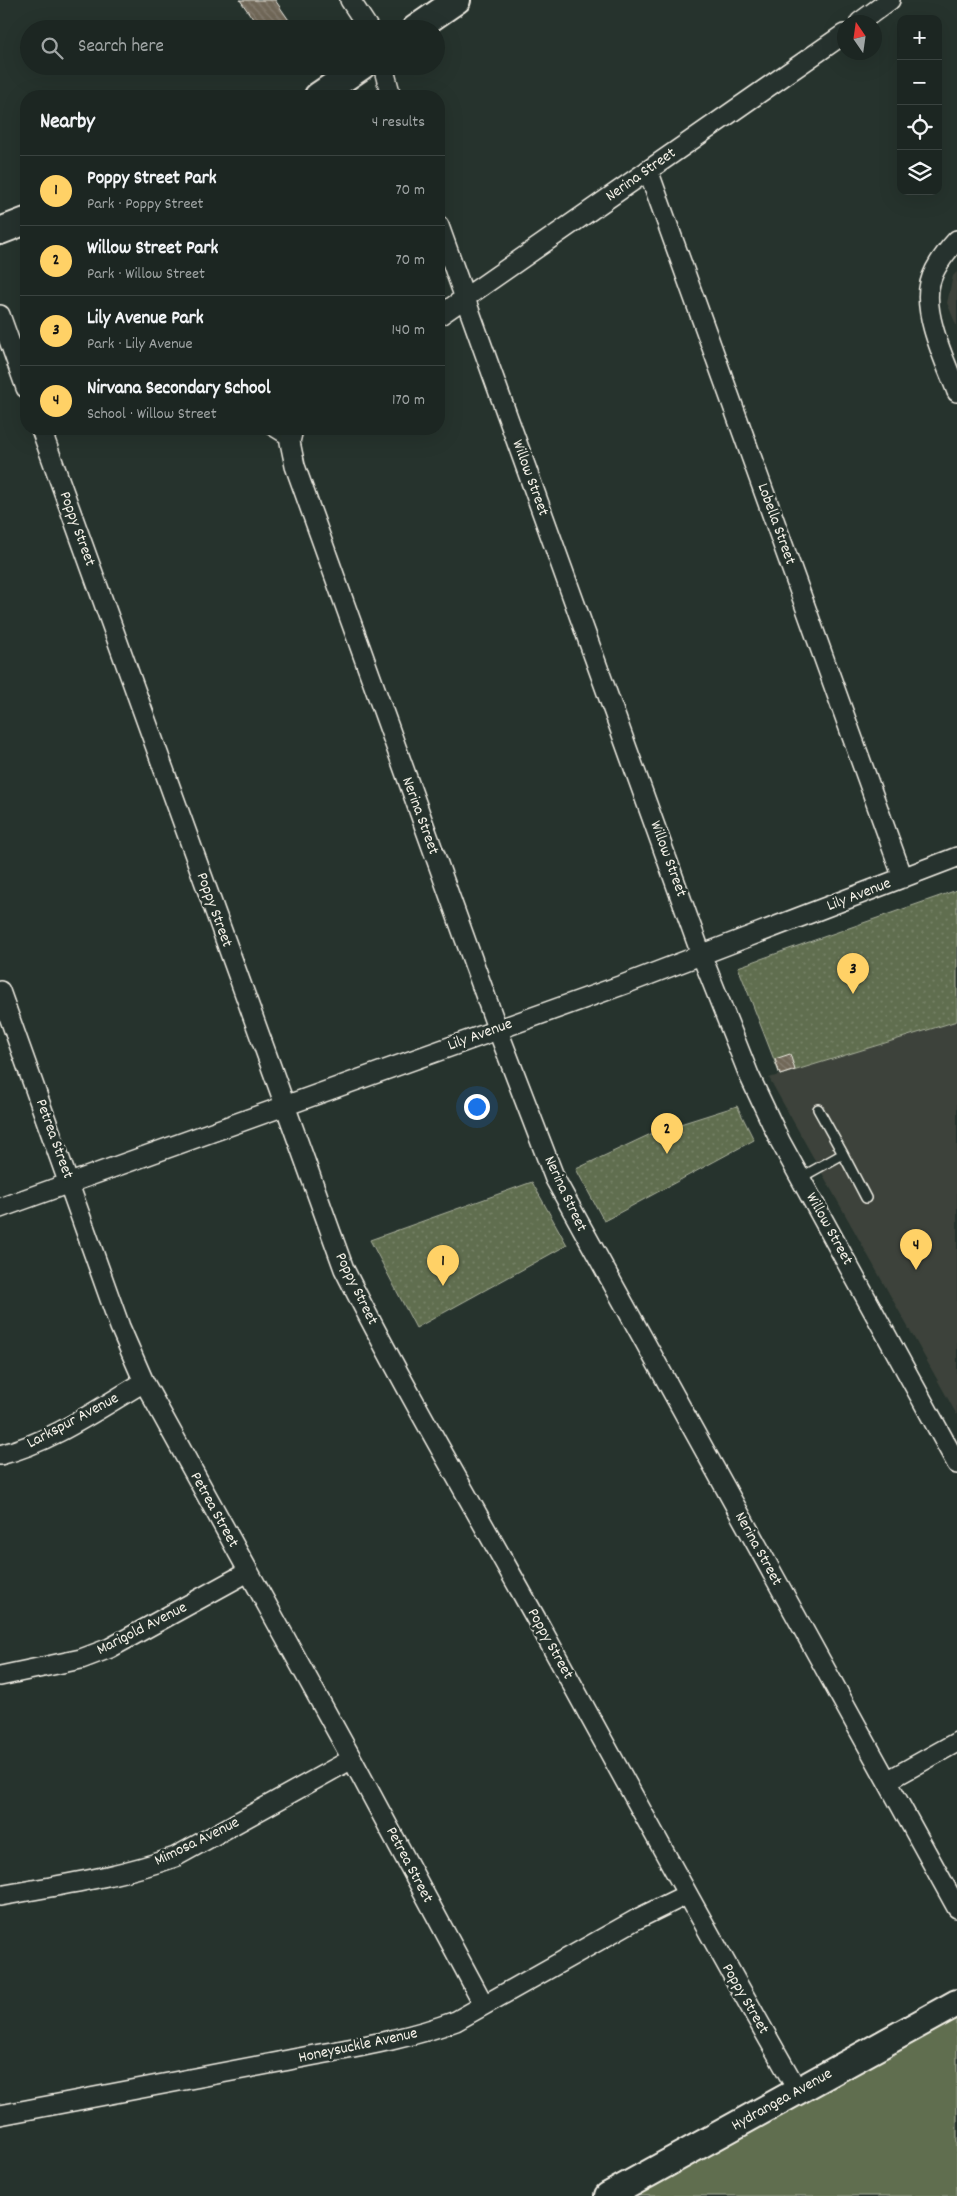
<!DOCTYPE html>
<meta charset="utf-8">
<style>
body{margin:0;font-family:Dekko,sans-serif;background:#252e2a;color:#f1f3f6}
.controls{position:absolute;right:15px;top:15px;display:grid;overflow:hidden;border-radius:10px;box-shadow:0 5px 20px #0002}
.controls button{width:45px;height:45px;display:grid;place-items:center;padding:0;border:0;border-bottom:1px solid #3a4340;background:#1c2622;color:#f1f3f6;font:25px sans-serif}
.compass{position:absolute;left:837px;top:15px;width:45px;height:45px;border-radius:50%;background:#1c2622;box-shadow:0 5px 20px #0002;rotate:347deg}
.you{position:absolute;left:476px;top:1106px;width:18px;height:18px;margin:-12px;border:4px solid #fff;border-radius:50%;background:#1a73e8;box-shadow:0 0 0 8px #1a73e833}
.badge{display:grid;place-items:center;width:32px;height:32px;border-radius:50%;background:#ffd166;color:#111;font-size:16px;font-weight:700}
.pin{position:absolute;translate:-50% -41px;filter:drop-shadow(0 1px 2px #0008)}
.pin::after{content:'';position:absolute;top:26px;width:18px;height:15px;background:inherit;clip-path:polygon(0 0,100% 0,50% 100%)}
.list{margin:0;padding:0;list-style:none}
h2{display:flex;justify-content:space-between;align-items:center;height:65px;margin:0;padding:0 20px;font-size:21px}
h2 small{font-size:16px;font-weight:400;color:#a0a5a5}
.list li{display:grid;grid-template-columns:32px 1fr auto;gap:15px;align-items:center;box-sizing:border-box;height:70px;padding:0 20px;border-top:1px solid #3a4340}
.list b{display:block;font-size:19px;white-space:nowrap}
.list p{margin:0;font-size:16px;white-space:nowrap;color:#a0a5a5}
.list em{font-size:16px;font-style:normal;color:#a0a5a5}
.icon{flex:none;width:28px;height:28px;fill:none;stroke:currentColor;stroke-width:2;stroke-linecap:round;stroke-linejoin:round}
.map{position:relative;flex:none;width:957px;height:2196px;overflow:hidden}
.search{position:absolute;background:#1c2622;box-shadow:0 5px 20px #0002;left:20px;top:20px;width:425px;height:55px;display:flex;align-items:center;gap:12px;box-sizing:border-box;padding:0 18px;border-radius:28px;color:#a0a5a5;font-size:19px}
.panel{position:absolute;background:#1c2622;box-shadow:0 5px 20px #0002;left:20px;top:90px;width:425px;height:345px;border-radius:20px}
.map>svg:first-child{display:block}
.built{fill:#3c433a}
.green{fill:#606e4f;stroke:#aab09c}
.park{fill:url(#park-dots);stroke:#aab09c}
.building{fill:url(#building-back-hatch);stroke:#f4f1e8}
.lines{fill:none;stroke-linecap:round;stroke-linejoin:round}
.lane-casing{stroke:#f4f1e8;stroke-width:12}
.street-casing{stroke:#f4f1e8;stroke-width:22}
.secondary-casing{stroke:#f4f1e8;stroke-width:30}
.lane{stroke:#26332d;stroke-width:9}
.street{stroke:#26332d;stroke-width:19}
.secondary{stroke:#26332d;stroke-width:26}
.labels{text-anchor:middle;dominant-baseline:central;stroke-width:5;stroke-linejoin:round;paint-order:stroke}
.street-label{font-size:16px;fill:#f4f1e8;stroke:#26332d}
</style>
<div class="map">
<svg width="957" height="2196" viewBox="0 0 957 2196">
<defs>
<pattern id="park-dots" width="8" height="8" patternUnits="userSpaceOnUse" patternTransform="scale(1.25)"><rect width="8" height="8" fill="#606e4f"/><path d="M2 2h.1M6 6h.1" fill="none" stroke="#778368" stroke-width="1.8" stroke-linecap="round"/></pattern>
<pattern id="building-back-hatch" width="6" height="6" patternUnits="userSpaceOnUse" patternTransform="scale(1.25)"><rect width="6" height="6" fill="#716859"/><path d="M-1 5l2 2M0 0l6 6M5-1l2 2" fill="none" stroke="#867e71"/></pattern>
</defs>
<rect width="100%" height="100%" fill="#26332d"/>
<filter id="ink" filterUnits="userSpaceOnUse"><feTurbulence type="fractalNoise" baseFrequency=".02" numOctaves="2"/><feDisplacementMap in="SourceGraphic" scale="10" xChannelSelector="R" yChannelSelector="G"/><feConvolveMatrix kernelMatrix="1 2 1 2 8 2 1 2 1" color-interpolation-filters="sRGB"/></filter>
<g filter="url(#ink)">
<path class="built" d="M957 272V327L947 303 953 276Z
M957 1021V1415L769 1078Z"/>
<path class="green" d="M957 2016V2196H631Z"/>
<path class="park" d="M957 890V1021L780 1075 738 967Z
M737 1106 754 1140 604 1221 576 1169 655 1132Z
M532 1182 567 1245 416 1328 370 1240Z"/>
<path class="building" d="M240 0H275L295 29H260Z
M790 1054 795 1070 780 1075 775 1059Z"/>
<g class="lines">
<defs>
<path id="lane" d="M269 429 290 442
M843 1154 866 1198
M800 1178 843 1154 818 1109"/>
<path id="street" d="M350 0 369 29
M860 22 890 0
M383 66 391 96
M648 170 903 878
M439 226 701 954 749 1075 780 1141 957 1464
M957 240C946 252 934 267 930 283 922 314 946 363 957 392
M0 315 26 388
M439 316 844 34
M41 429 344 1269C406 1392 477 1512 544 1633 628 1786 711 1939 798 2091
M293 429 290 442 295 466 497 1028 555 1179 957 1908
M0 991 120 1327 144 1382 352 1759 484 2005
M0 1208 625 984 957 857
M0 1455C52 1442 98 1409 144 1382
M0 1676 81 1659 110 1648 248 1572
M887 1781 957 1742
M0 1896C58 1885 119 1877 175 1857L352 1759
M0 2115C93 2097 186 2080 279 2062 338 2050 400 2042 456 2021L637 1919 686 1895"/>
<path id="secondary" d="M415 29 457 0
M318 96 362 66
M0 231 26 221
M608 2196 957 2003"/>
</defs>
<use href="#lane" class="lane-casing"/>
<use href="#street" class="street-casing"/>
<use href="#secondary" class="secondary-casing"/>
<use href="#lane" class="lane"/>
<use href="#street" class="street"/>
<use href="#secondary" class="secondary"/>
</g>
</g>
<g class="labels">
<g class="street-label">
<text transform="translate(641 175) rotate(-35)">Nerina Street</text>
<text transform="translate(530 478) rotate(70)">Willow Street</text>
<text transform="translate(776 524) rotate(70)">Lobella Street</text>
<text transform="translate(77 529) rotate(70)">Poppy Street</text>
<text transform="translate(420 816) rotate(70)">Nerina Street</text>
<text transform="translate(668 859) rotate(70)">Willow Street</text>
<text transform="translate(859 895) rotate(-21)">Lily Avenue</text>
<text transform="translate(214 910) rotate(70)">Poppy Street</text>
<text transform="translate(480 1035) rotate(-20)">Lily Avenue</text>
<text transform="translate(54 1139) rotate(70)">Petrea Street</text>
<text transform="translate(565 1194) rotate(65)">Nerina Street</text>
<text transform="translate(829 1229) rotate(61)">Willow Street</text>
<text transform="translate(356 1289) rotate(64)">Poppy Street</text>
<text transform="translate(73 1421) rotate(-28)">Larkspur Avenue</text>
<text transform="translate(214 1510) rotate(61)">Petrea Street</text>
<text transform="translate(758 1549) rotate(61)">Nerina Street</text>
<text transform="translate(142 1629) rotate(-27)">Marigold Avenue</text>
<text transform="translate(550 1644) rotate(61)">Poppy Street</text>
<text transform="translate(197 1842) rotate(-26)">Mimosa Avenue</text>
<text transform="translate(409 1865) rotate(62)">Petrea Street</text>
<text transform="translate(745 1999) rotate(60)">Poppy Street</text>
<text transform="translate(358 2046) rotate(-12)">Honeysuckle Avenue</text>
<text transform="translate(782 2100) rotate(-29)">Hydrangea Avenue</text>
</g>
</g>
</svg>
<div class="controls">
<button>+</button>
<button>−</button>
<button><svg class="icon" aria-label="locate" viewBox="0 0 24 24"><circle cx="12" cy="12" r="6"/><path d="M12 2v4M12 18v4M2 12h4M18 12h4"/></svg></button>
<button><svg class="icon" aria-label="layers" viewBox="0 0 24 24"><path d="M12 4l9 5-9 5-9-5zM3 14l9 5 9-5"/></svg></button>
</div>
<svg class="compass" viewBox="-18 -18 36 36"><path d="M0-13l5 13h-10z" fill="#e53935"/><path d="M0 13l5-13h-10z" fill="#a0a5a5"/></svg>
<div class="you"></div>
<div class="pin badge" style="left:443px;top:1286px">1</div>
<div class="pin badge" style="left:667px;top:1154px">2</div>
<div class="pin badge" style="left:853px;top:994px">3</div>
<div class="pin badge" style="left:916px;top:1270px">4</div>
<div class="search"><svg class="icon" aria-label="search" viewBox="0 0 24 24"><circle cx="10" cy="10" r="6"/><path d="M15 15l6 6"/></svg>Search here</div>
<section class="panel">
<h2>Nearby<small>4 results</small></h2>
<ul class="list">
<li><span class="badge">1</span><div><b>Poppy Street Park</b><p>Park · Poppy Street</p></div><em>70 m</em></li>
<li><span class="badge">2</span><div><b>Willow Street Park</b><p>Park · Willow Street</p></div><em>70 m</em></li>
<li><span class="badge">3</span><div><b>Lily Avenue Park</b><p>Park · Lily Avenue</p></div><em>140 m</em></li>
<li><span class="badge">4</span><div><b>Nirvana Secondary School</b><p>School · Willow Street</p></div><em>170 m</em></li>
</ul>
</section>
</div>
